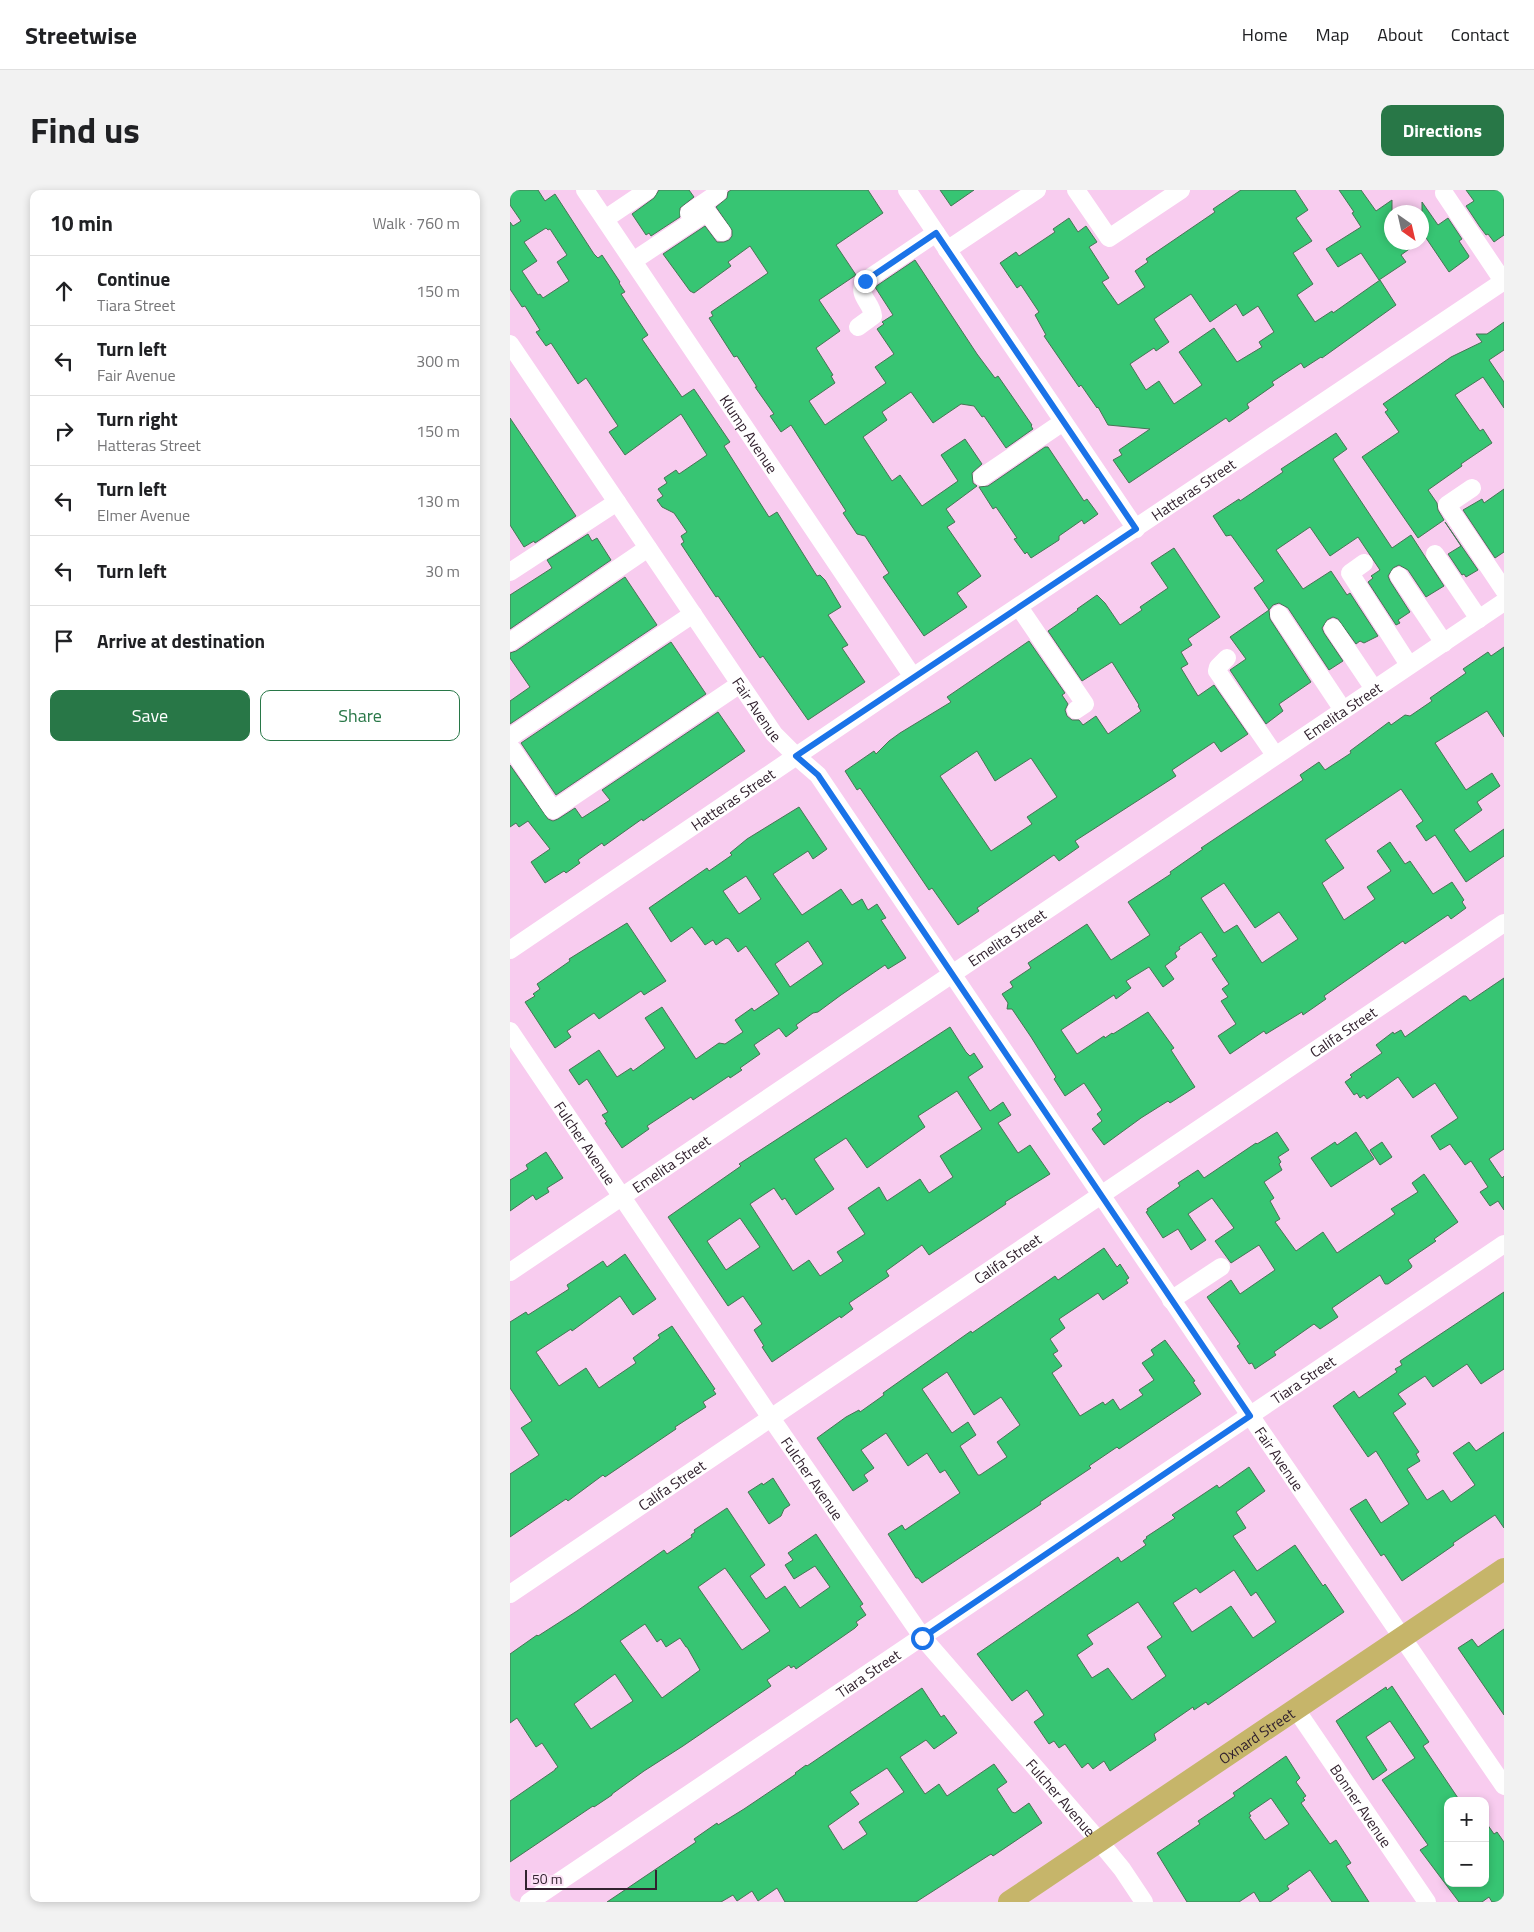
<!DOCTYPE html>
<meta charset="utf-8">
<style>
body{margin:0;font-family:"Titillium Web",sans-serif;background:#f2f2f2;color:#202124}
.controls{position:absolute;right:15px;bottom:15px;display:grid;overflow:hidden;border-radius:10px;box-shadow:0 2px 8px #0003}
.controls button{width:45px;height:45px;display:grid;place-items:center;padding:0;border:0;border-bottom:1px solid #e0e0e0;background:#fff;color:#202124;font:25px sans-serif}
.compass{position:absolute;left:874px;top:15px;width:45px;height:45px;border-radius:50%;background:#fff;box-shadow:0 2px 8px #0003;rotate:146deg}
.scale{position:absolute;left:15px;bottom:12px;width:132px;box-sizing:border-box;padding-left:5px;border:2px solid #32222f;border-top:0;font-size:14px;line-height:18px;white-space:nowrap;color:#32222f;-webkit-text-stroke:4px #fbe0f5;paint-order:stroke}
.stop{position:absolute;width:15px;height:15px;margin:-11px;border:4px solid #1a73e8;border-radius:50%;background:#fff}
.stop.end{background:#1a73e8;border-color:#fff;box-shadow:0 1px 5px #0008}
.list{margin:0;padding:0;list-style:none}
h2{display:flex;justify-content:space-between;align-items:center;height:65px;margin:0;padding:0 20px;font-size:21px}
h2 small{font-size:16px;font-weight:400;color:#757577}
.list li{display:grid;grid-template-columns:32px 1fr auto;gap:15px;align-items:center;box-sizing:border-box;height:70px;padding:0 20px;border-top:1px solid #e0e0e0}
.list b{display:block;font-size:19px;white-space:nowrap}
.list p{margin:0;font-size:16px;white-space:nowrap;color:#757577}
.list em{font-size:16px;font-style:normal;color:#757577}
.actions{display:flex;gap:10px;padding:15px 20px}
.actions a{flex:1;padding:11px 0;border:1px solid #287747;border-radius:10px;text-align:center;font-size:18px;color:#287747}
.actions .main{background:#287747;color:#fff}
.icon{flex:none;width:28px;height:28px;fill:none;stroke:currentColor;stroke-width:2;stroke-linecap:round;stroke-linejoin:round}
.map{position:relative;flex:none;width:994px;height:1712px;overflow:hidden;border-radius:10px}
header{display:flex;align-items:center;gap:30px;box-sizing:border-box;height:70px;padding:0 25px;background:#fff;border-bottom:1px solid #e0e0e0}
header strong{font-size:24px}
nav{display:flex;gap:28px;margin-inline-start:auto;font-size:18px}
.intro{display:flex;align-items:center;justify-content:space-between;box-sizing:border-box;height:120px;padding:0 30px}
h1{margin:0;font-size:35px}
.button{padding:12px 22px;border-radius:10px;background:#287747;color:#fff;font-size:18px;font-weight:700}
main{display:flex;gap:30px;padding:0 30px}
aside{flex:1;background:#fff;border-radius:10px;box-shadow:0 2px 8px #0003}
.map>svg:first-child{display:block}
.building{fill:#37c573;stroke:#487355;fill-rule:evenodd}
.lines{fill:none;stroke-linecap:round;stroke-linejoin:round}
.minor{stroke:#fff;stroke-width:18}
.major{stroke:#c6b56a;stroke-width:22}
.route{stroke:#1a73e8;stroke-width:6}
.labels{text-anchor:middle;dominant-baseline:central;stroke-width:4;stroke-linejoin:round;paint-order:stroke}
.street-label{font-size:15px;fill:#32222f;stroke:#fbe0f5}
</style>
<header>
<strong>Streetwise</strong>
<nav><a>Home</a><a>Map</a><a>About</a><a>Contact</a></nav>
</header>
<div class="intro"><h1>Find us</h1><a class="button">Directions</a></div>
<main>
<aside>
<h2>10 min<small>Walk · 760 m</small></h2>
<ul class="list">
<li><svg class="icon" aria-label="ahead" viewBox="0 0 24 24"><path d="M12 20V5M6 11l6-6 6 6"/></svg><div><b>Continue</b><p>Tiara Street</p></div><em>150 m</em></li>
<li><svg class="icon" aria-label="left" viewBox="0 0 24 24"><path d="M17 20v-9H6M10 6l-5 5 5 5"/></svg><div><b>Turn left</b><p>Fair Avenue</p></div><em>300 m</em></li>
<li><svg class="icon" aria-label="right" viewBox="0 0 24 24"><path d="M7 20v-9h11M14 6l5 5-5 5"/></svg><div><b>Turn right</b><p>Hatteras Street</p></div><em>150 m</em></li>
<li><svg class="icon" aria-label="left" viewBox="0 0 24 24"><path d="M17 20v-9H6M10 6l-5 5 5 5"/></svg><div><b>Turn left</b><p>Elmer Avenue</p></div><em>130 m</em></li>
<li><svg class="icon" aria-label="left" viewBox="0 0 24 24"><path d="M17 20v-9H6M10 6l-5 5 5 5"/></svg><div><b>Turn left</b></div><em>30 m</em></li>
<li><svg class="icon" aria-label="arrive" viewBox="0 0 24 24"><path d="M6 21V4h12l-3 4 3 4H6"/></svg><div><b>Arrive at destination</b></div></li>
</ul>
<div class="actions"><a class="main">Save</a><a>Share</a></div>
</aside>
<div class="map">
<svg width="994" height="1712" viewBox="0 0 994 1712">
<rect width="100%" height="100%" fill="#f8ccef"/>
<path class="building" d="M0 0H28L35 11 45 4 84 64 88 68 92 65 110 92 109 93 115 102 111 104 138 145 132 149 172 207 184 199 220 252 214 256 259 327 267 322 307 386 310 385 315 390 331 417 318 425 338 455 332 458 355 492 298 530 253 466 250 468 208 406 206 407 171 354 174 352 171 346 177 342 164 323 152 317 147 310 153 306 148 299 157 293 154 288 166 280 169 284 197 265 171 224 115 265 99 242 108 236 76 188 68 194 41 153 36 156 26 142 30 140 15 116 12 117 0 99V32L3 36 11 31 0 15ZM36 38 38 40 40 39 57 65 47 72 59 91 33 108 30 104 28 105 12 81 27 71 14 52Z
M149 0H179L184 7 170 18V27L141 46 139 43 136 45 122 24 144 8Z
M221 0H358L373 23 326 55 346 85 309 110 330 141 306 158 323 185 321 186 325 193 299 211 315 235 376 193 365 177 384 164 367 139 374 134 372 132 383 125 365 97 405 70 467 164 485 188 488 186 522 235 521 236 523 239 496 258 474 226 472 227 464 216 451 214 423 233 401 202 372 222 377 230 353 247 382 291 390 285 412 316 448 291 431 265 455 249 472 274 462 283 463 293 467 296 436 319 445 332 437 337 471 386 447 403 457 417 414 446 373 387 379 383 355 346 347 344 333 323 336 321 281 235 271 242 260 226 264 224 245 197H247L227 166 224 167 199 128 203 126 201 122 258 83 240 56 218 72 221 76 184 103 180 101 153 64 195 36 207 52H214L219 50 222 46V40L206 17 217 8 218 2Z
M430 0H464L441 16Z
M731 0H785L798 20 786 28 802 51 783 63 803 94 787 105 805 132 822 121 823 123 870 90 886 115 812 168 811 167 794 178 791 173 762 192 764 195 737 214 739 218 719 232 716 228 619 293 603 270 612 265 609 260 640 239 598 235 588 217 587 218 571 195 569 197 534 146 536 145 525 125 529 122 511 95 507 98 490 73 506 62 509 66 545 42 543 39 559 28 568 42 576 36 587 52 579 57 599 88 592 92 608 115 635 97 625 81 638 72 636 69 705 22 703 19ZM681 104 700 132 726 114 733 126 748 116 764 142 749 152 752 157 727 172 704 138 669 162 692 195 664 214 649 191 636 200 620 174 644 158 646 161 659 152 644 129Z
M829 0H851L866 21 882 10V52H909L891 65 896 72 869 90 851 63 828 77 816 59 851 37 842 23 844 22Z
M956 0H994V45L984 52 978 44 976 45 970 37 956 16 964 11Z
M912 12 928 35 938 28 952 49 949 51 959 66 958 68 939 82 912 42Z
M994 132V160L979 170 994 192V218L973 187 945 205 970 241 973 239 982 253 951 274 952 276 918 300 927 313 928 320 934 330 908 348 852 267 889 242 875 222 878 220 873 214 941 167 972 152 966 144H977Z
M0 228 66 326 25 353 24 351 14 357 0 335Z
M826 243 837 259 823 269 882 358 901 345 934 396 916 407 898 380 889 375 883 378 878 386 880 391 900 422 888 430 890 433 886 435 858 392 863 388 861 386 870 380 848 347 820 366 800 337 766 360 793 399 821 381 837 405 840 403 868 446 854 453 850 451 846 454 828 429 823 427 817 430 812 438 814 443 833 471 819 480 778 418 769 413 763 415 759 420 760 429 801 492 769 514 773 521 756 534 720 480 736 469 720 447 759 420 744 398 754 391 721 345 716 346 703 326 729 309 730 311 773 282 771 279Z
M535 257H538L574 311 577 309 588 324 574 334 572 330 549 346V350L521 368 517 362 515 364 504 349 507 348 486 317 483 319 469 297 478 296Z
M994 299V362L985 368 953 320 972 309 974 313Z
M935 332 968 380 956 387 954 384 952 385 938 364 951 356Z
M78 344 82 351 87 348 101 370 0 439V405L42 378 37 370Z
M664 358 710 427 678 449 682 455 671 462 678 474 671 478 688 506 704 495 738 544 711 562 704 552 662 580 666 586 565 651 569 657 549 671 544 665 467 718 469 721 448 735 422 698 419 700 350 598 347 600 335 581 364 561 366 564 379 551 390 543 441 512 437 507 519 451 555 503 552 505 558 514 555 520 557 526 562 530H569L573 535 586 526 598 544 631 521 628 516 629 515 602 472 572 491 538 441 568 420 567 419 587 405 595 413 610 435 632 420 630 417 658 398 641 373ZM467 561 485 591 521 568 547 607 517 627 522 634 481 661 430 586Z
M115 387 147 435 0 534V511L20 497 0 468V463L6 461Z
M161 452 196 504 46 605 11 553Z
M994 457V547L977 521 925 553 956 600 982 583 990 596 967 612 972 620 944 640 960 662 994 639V666L956 692 925 645 916 651 906 636 913 631 891 599 815 650 834 678 812 693 834 730 865 709 857 697 881 681 867 661 880 652 895 674 900 671 923 704 942 692 954 710 952 712 956 718 941 729 938 725 895 754 893 751 814 806 816 809 793 825 792 822 756 844 754 841 720 864 708 846 726 834 711 811 718 807 712 799 719 794 702 769 707 766 691 742 669 757 670 759 665 763 667 767 655 776 664 789 653 797 639 777 616 791 621 798 606 809 604 805 551 840 567 864 594 846 595 848 602 843 603 844 638 822 664 858 661 860 685 897 660 913 658 911 631 928 594 955 582 939 592 931 587 924 592 920 574 893 555 906 544 889 546 887 521 847 502 819H497L498 813 492 804 503 797 500 792 521 778 518 773 577 734 601 770 640 745 618 712 661 684 660 682 693 659 691 658 793 590 790 585 809 572 815 580 841 563 840 561 879 532 881 535 895 525 900 526 922 511 920 508 956 483 953 479 978 462 981 466ZM714 693 745 738 769 722 788 749 752 773 727 735 714 743 691 708Z
M208 522 235 561 133 631 132 629 94 656 92 653 68 670 70 673 56 683 54 681 35 693 21 672 40 659 18 631 9 637 6 633 0 637V575L38 629 43 631 48 629 65 618 72 628 100 610 92 600Z
M289 617 317 659 303 669 298 661 263 684 292 725 331 699 342 715 352 709 358 720 367 714 376 728 371 730 396 768 378 779 375 775 331 805 308 822 303 823 286 835 288 838 276 847 269 838 244 855 250 864 230 878 232 880 220 888 219 886 183 910 181 907 137 936 139 939 112 958 95 933 97 932 92 925 98 922 77 889 69 895 59 880 89 860 107 887 121 878 123 881 155 858 135 828 152 817 186 869 209 853 215 854 233 842 225 830 242 818 244 821 269 804 236 756 228 762 219 749 216 748 206 755 203 750 195 755 182 737 161 752 139 718 197 678 199 681 222 665 220 663 237 649ZM236 686 251 709 229 724 213 701ZM298 751 313 774 280 797 265 774Z
M117 733 156 791 134 805 131 801 89 829 84 823 57 841 61 847 45 858 15 812 25 806 23 804 30 799 27 794 60 771 59 769Z
M994 788V959L979 969 992 988 994 986V1020L988 1011 980 1016 970 1002 978 997 961 971 955 975 940 954 930 960 921 946 948 928 925 893 903 908 888 887 857 909 854 905 850 908 847 903 844 905 835 892 842 887 840 885 872 863 866 855 883 842 884 844 891 840 895 847 953 806H956L960 811Z
M440 837 456 862 460 866 464 863 473 877 458 887 480 921 493 912 501 925 488 933 508 963 520 955 540 984 495 1012 496 1014 478 1026 419 1065 412 1055 376 1081 379 1086 339 1113 343 1119 331 1128 330 1126 324 1130 262 1172 252 1157 254 1156 244 1140 252 1134 233 1106 218 1116 158 1027 231 976 229 974ZM447 901 472 939 430 966 443 987 419 1003 410 989 377 1011 369 997 338 1018 355 1044 327 1062 333 1071 310 1086 299 1070 283 1081 240 1014 264 998 272 1010 275 1008 286 1025 324 999 304 969 336 948 357 978 415 937 408 926ZM230 1028 250 1057 216 1080 197 1051Z
M767 942 779 960 768 967 771 972 769 974 772 980 754 992 764 1008 760 1011 770 1029 765 1032 786 1061 813 1042 827 1063 885 1024 881 1019 908 1002 902 993 914 984 948 1032 924 1049 926 1051 898 1070 902 1076 901 1078 878 1094H875L870 1085 822 1118 828 1127 810 1139 804 1134 764 1162 766 1165 745 1179 742 1173 739 1174 727 1156 730 1154 697 1107 721 1090 730 1104 765 1080 749 1055 721 1073 705 1051 724 1038 702 1008 678 1024 696 1050 681 1060 668 1039 653 1048 636 1022 638 1021 637 1019 670 996 668 993 688 980 694 988 746 953 747 954Z
M846 942 864 969 821 997 801 968 825 952 827 955Z
M872 952 882 967 870 975 860 960Z
M36 962 53 988 37 998 39 1002 26 1010 23 1005 0 1021V990L18 979 16 975Z
M594 1058 607 1077 610 1074 619 1088 616 1090 618 1093 593 1110 588 1103 549 1129 555 1138 540 1149 548 1161 543 1164 552 1176 542 1183 570 1226 593 1212 595 1215 603 1209 610 1220 633 1205 629 1200 644 1190 632 1173 644 1165 641 1160 655 1150 685 1191 683 1192 691 1204 609 1259 607 1257 579 1276 581 1278 530 1312 531 1314 412 1393 408 1388H406L378 1344 392 1335 395 1340 450 1303 435 1280 430 1283 417 1263 398 1276 376 1243 351 1260 364 1278 354 1285 358 1291 343 1301 307 1248 336 1227 349 1220 350 1222 374 1205 373 1203 461 1141 462 1143 545 1086 548 1090ZM437 1182 464 1225 491 1207 510 1235 487 1252 497 1267 470 1285H468L450 1256 466 1245 458 1232 442 1243 412 1199Z
M115 1064 146 1109 123 1125 110 1106 62 1141 61 1139 26 1162 49 1196 76 1178 89 1198 126 1173 123 1168 150 1148 148 1145 162 1136 205 1199 203 1200 206 1204 193 1212 196 1217 165 1237 166 1239 95 1287 93 1285 58 1311 56 1309 0 1347V1284L29 1265 11 1238 22 1231 0 1198V1132L16 1122 18 1125 59 1099 57 1095 93 1071 97 1077Z
M994 1102V1179L971 1194 957 1174 923 1197 915 1186 888 1204 896 1214 883 1223 909 1262 906 1264 910 1271 897 1279 917 1310 933 1300 941 1312 965 1295 943 1263 959 1252 966 1261 994 1242V1338L985 1325 943 1353 944 1355 892 1391 874 1364 871 1366 840 1319 856 1309 871 1333 899 1314 866 1261 858 1267 823 1216 844 1201 849 1208 887 1182 885 1179 892 1175 890 1171Z
M739 1277 755 1301 726 1322 736 1338 723 1346 747 1381 785 1355 813 1396 815 1394 834 1422 698 1515 696 1512 684 1520 683 1517 644 1544 646 1550 600 1581 594 1571 583 1579 578 1573 572 1578 555 1554 549 1558 544 1551 539 1554 524 1532 534 1525 517 1500 502 1511 467 1464 608 1367 611 1372 636 1355 633 1351 637 1348 636 1347 665 1328 662 1325 707 1295 709 1298ZM724 1380 741 1406 746 1402 766 1432 743 1448 721 1416 682 1442 663 1413 686 1398 690 1403ZM628 1412 652 1447 637 1457 656 1486 622 1510 598 1478 582 1488 567 1465 583 1454 577 1445Z
M263 1288 280 1315 274 1319 271 1326 259 1334 238 1302 252 1293 253 1295Z
M217 1318 255 1375 240 1386 256 1409 275 1396 290 1418 320 1397 305 1376 284 1389 275 1375 283 1370 278 1363 306 1344 353 1414 350 1416 356 1425 346 1432 348 1435 345 1438 286 1479 284 1476 281 1478 279 1475 257 1490 261 1496 173 1556 134 1581 102 1604V1605L84 1617 83 1616 0 1672V1611L45 1580V1579L48 1577 32 1553 26 1557 7 1528 0 1533V1464L27 1445 28 1446 67 1421 154 1360 157 1364 182 1347 181 1345 185 1342 184 1340ZM215 1378 260 1441 232 1460 188 1397ZM135 1434 147 1452 151 1449 156 1457 170 1448 176 1457H177L190 1480 152 1508 110 1451ZM105 1484 123 1511 81 1539 64 1514Z
M994 1439V1525L948 1458 962 1449 968 1457Z
M882 1496 919 1552 913 1556 950 1611H938V1693H975V1631L984 1644 987 1642 994 1652V1712H982L979 1707 972 1712H949L910 1660 918 1655 872 1590 905 1568 880 1531 856 1547 877 1580 863 1590 826 1531 876 1497 877 1500Z
M412 1498 431 1527 434 1525 447 1543 424 1559 416 1550 390 1567 415 1604 429 1594 437 1606 484 1574 497 1592 487 1599 502 1622 505 1623 519 1613 532 1633 483 1666 481 1664 406 1712H275L267 1698 248 1711 242 1701 227 1711 223 1705 211 1712H97L186 1652 184 1649 207 1633 208 1635 234 1619 286 1584 285 1583 296 1575 297 1576ZM377 1578 394 1602 349 1632 357 1644 333 1660 318 1636 349 1614 340 1602Z
M776 1566 790 1588 786 1592 796 1606 793 1608 795 1610 791 1613 820 1654 826 1650 841 1673 836 1676 859 1712H822L800 1680 777 1696 779 1699 760 1712H750L744 1702 729 1712H677L647 1663 690 1634 688 1631 725 1606 723 1603ZM761 1608 779 1634 755 1650 739 1627 741 1626 739 1623Z"/>
<g class="lines">
<g class="minor">
<path id="s1" d="M75 0 403 487"/>
<path d="M397 0 626 339"/>
<path d="M566 0 599 48 671 0"/>
<path d="M934 3 993 91"/>
<path d="M179 23 208 3 206 0"/>
<path d="M95 29 138 0"/>
<path d="M437 60 527 0"/>
<path d="M123 71 197 22 212 42"/>
<path d="M348 137 363 126C362 112 346 106 355 91L426 43"/>
<path id="s2" d="M0 154 264 544 286 566 308 585 720 1196 994 1596"/>
<path d="M472 287 553 232"/>
<path d="M962 298 937 315 994 400"/>
<path d="M925 364 969 429"/>
<path d="M854 373 840 383 899 475"/>
<path d="M0 382 107 312"/>
<path d="M889 386 934 453"/>
<path d="M509 417 575 514 566 520"/>
<path d="M769 424 833 520"/>
<path d="M823 438 864 499"/>
<path d="M0 452 138 358"/>
<path d="M717 468 708 477 707 481 765 565"/>
<path d="M0 547 183 424"/>
<path d="M2 559 43 620 230 494"/>
<path id="s3" d="M0 760 403 487 994 91"/>
<path id="s4" d="M0 841 261 1228 413 1448 589 1651 612 1679 634 1712"/>
<path id="s5" d="M0 1082 994 412"/>
<path d="M661 1110 711 1077"/>
<path id="s6" d="M0 1404 994 733"/>
<path id="s7" d="M785 1518 917 1712"/>
<path id="s8" d="M19 1712 994 1054"/>
</g>
<path class="major" id="s9" d="M499 1712 994 1379"/>
</g>
<g class="lines">
<path class="route" d="M355 91 426 43 626 339 286 566 308 585 740 1226 412 1448"/>
</g>
<g class="labels">
<g class="street-label">
<text stroke="none"><textPath href="#s1" startOffset="294">Klump Avenue</textPath></text>
<text stroke="none"><textPath href="#s3" startOffset="824">Hatteras Street</textPath></text>
<text stroke="none"><textPath href="#s2" startOffset="441">Fair Avenue</textPath></text>
<text stroke="none"><textPath href="#s5" startOffset="1004">Emelita Street</textPath></text>
<text stroke="none"><textPath href="#s3" startOffset="269">Hatteras Street</textPath></text>
<text stroke="none"><textPath href="#s5" startOffset="599">Emelita Street</textPath></text>
<text stroke="none"><textPath href="#s6" startOffset="1005">Califa Street</textPath></text>
<text stroke="none"><textPath href="#s4" startOffset="135">Fulcher Avenue</textPath></text>
<text stroke="none"><textPath href="#s5" startOffset="194">Emelita Street</textPath></text>
<text stroke="none"><textPath href="#s6" startOffset="600">Califa Street</textPath></text>
<text stroke="none"><textPath href="#s8" startOffset="934">Tiara Street</textPath></text>
<text stroke="none"><textPath href="#s2" startOffset="1356">Fair Avenue</textPath></text>
<text stroke="none"><textPath href="#s4" startOffset="540">Fulcher Avenue</textPath></text>
<text stroke="none"><textPath href="#s6" startOffset="195">Califa Street</textPath></text>
<text stroke="none"><textPath href="#s8" startOffset="409">Tiara Street</textPath></text>
<text stroke="none"><textPath href="#s9" startOffset="298">Oxnard Street</textPath></text>
<text stroke="none"><textPath href="#s4" startOffset="945">Fulcher Avenue</textPath></text>
<text stroke="none"><textPath href="#s7" startOffset="118">Bonner Avenue</textPath></text>
</g>
</g>
</svg>
<div class="controls">
<button>+</button>
<button>−</button>
</div>
<svg class="compass" viewBox="-18 -18 36 36"><path d="M0-13l5 13h-10z" fill="#e53935"/><path d="M0 13l5-13h-10z" fill="#757577"/></svg>
<div class="scale">50 m</div>
<div class="stop" style="left:412px;top:1448px"></div>
<div class="stop end" style="left:355px;top:91px"></div>
</div>
</main>
